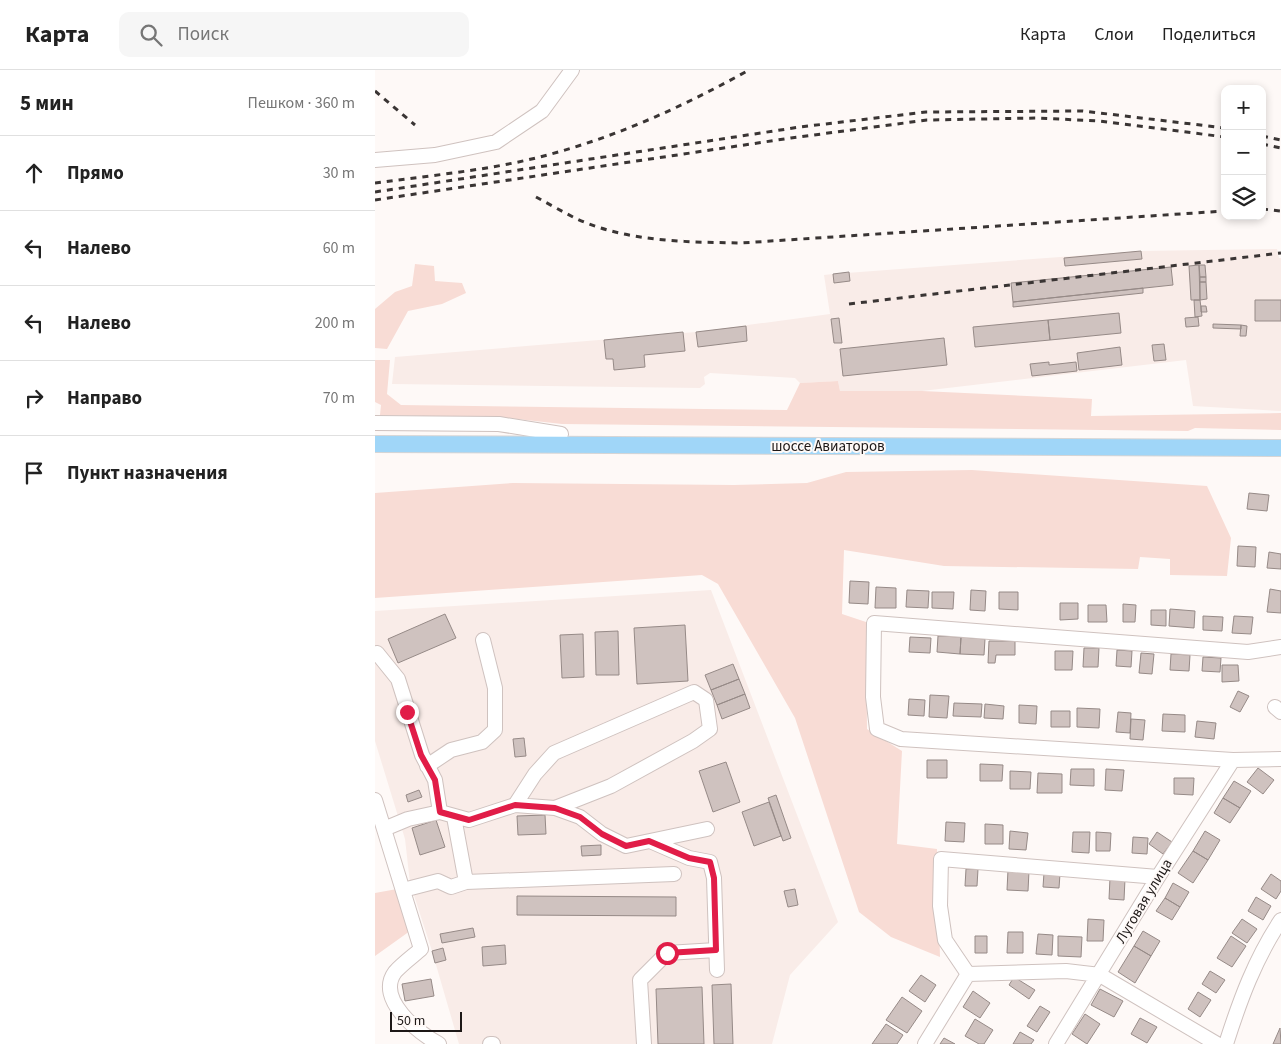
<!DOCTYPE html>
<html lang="ru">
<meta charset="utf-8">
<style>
body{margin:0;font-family:"Source Sans 3",sans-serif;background:#f6f6f6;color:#222}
.controls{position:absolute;right:15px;top:15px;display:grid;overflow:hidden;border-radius:10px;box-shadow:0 2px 8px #0003}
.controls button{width:45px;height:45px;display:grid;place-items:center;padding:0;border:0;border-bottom:1px solid #e0e0e0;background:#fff;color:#222;font:25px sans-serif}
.scale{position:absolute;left:15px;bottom:12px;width:72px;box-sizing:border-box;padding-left:5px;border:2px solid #1d1817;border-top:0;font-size:14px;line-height:18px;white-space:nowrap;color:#1d1817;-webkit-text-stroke:4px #fef9f7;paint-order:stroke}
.stop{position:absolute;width:15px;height:15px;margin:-11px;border:4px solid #e11d48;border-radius:50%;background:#fff}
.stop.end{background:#e11d48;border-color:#fff;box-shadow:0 1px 5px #0008}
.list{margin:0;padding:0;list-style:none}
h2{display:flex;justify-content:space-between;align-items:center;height:65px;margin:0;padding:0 20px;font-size:21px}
h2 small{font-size:16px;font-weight:400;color:#767676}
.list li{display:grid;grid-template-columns:32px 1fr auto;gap:15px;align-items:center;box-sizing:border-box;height:75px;padding:0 20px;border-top:1px solid #e0e0e0}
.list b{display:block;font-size:19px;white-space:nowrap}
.list em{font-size:16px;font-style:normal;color:#767676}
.icon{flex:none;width:28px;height:28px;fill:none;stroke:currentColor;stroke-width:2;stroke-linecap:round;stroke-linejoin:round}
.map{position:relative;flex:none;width:906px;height:974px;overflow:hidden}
header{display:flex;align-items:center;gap:30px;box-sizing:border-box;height:70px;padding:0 25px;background:#fff;border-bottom:1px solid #e0e0e0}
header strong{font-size:24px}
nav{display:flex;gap:28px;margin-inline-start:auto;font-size:18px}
.search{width:350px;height:45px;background:#f6f6f6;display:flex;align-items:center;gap:12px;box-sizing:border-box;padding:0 18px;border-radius:10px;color:#767676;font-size:19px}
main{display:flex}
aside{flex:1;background:#fff}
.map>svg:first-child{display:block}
.built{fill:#f9ece8}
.green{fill:#f8dcd5}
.building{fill:#cfc2bf;stroke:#968a87}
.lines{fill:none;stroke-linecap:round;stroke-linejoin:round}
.minor-casing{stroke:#cfc2bf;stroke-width:16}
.major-casing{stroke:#d6d5d5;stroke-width:18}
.minor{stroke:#fff;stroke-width:14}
.major{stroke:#a0d6f8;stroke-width:16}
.rail{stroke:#3a3534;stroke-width:3;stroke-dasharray:6 6;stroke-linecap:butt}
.route{stroke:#e11d48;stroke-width:6}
.labels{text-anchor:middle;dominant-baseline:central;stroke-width:4;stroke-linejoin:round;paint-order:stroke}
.street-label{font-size:15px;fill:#1d1817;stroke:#fef9f7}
</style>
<header>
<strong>Карта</strong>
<div class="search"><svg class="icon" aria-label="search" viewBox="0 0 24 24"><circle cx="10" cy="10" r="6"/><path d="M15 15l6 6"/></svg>Поиск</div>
<nav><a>Карта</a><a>Слои</a><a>Поделиться</a></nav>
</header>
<main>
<aside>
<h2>5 мин<small>Пешком · 360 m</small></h2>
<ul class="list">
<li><svg class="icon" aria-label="ahead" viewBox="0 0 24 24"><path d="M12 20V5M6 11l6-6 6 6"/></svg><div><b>Прямо</b></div><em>30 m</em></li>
<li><svg class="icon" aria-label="left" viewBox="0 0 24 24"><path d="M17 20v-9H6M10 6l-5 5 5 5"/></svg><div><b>Налево</b></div><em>60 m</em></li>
<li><svg class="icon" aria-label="left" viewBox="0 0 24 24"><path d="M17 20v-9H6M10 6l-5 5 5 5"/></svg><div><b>Налево</b></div><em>200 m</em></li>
<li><svg class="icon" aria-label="right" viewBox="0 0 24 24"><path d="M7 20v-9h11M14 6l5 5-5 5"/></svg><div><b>Направо</b></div><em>70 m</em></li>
<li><svg class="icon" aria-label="arrive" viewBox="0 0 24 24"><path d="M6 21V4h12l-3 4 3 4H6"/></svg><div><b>Пункт назначения</b></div></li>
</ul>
</aside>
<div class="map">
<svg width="906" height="974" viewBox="0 0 906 974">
<rect width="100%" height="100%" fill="#fef9f7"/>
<path class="built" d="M902 179 904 188H906V341L818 336 811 290 547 321H465L463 311 425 313 420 308 335 303 329 307 330 314 325 318 17 314 20 287 321 262 455 244 449 205 458 204 766 181Z
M336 520 463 852 415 905 397 974H84L57 881 35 813 30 769 0 671V541Z"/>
<path class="green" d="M40 194 59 196 60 211 87 213 91 223 67 234 33 241 12 279 0 278V239L20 222 37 216Z
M0 290H15L12 324 26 335 412 340 425 313 463 311 465 321H547L717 329 716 346 906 343V360L820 358 813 361 187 354 133 348 5 345 6 335 0 332Z
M597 400 832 416 856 468 852 506 795 505V489L765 487 763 499 569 496 469 480 467 544 491 552 492 659 527 681 522 774 562 779 565 887 516 867 484 842 420 648 343 514 327 505 0 528V423L138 413 359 415 432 413 471 402Z
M22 819 35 861 0 886V823Z"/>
<path class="building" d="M766 181 767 189 690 196 689 188Z
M824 195H830L831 207H825Z
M824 195 825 230H816L814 196Z
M796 197 798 215 638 232 636 213Z
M474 202 475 211 459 213 458 204Z
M825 207H831V212H825Z
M825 212H831L832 229 825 230Z
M768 218V223L638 237V232Z
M819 230H825L827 246 820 247Z
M880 230H906V251H880Z
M826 236H831L832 242H826Z
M744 243 746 263 675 270 673 250Z
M823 247 824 256 811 257 810 248Z
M464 248 467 273H459L456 249Z
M673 250 675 270 600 277 598 257Z
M838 254 866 255V259L838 258Z
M866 255 872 256 871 266H865Z
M371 256 372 271 323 277 321 262Z
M308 262 310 281 269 285 270 297 239 300 238 289H231L229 270Z
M569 268 572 295 468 306 465 279Z
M789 274 791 290 779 291 777 275Z
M745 277 747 295 704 300 702 283Z
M674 292V295L701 292 702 301 657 306 655 294Z
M874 423 894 425 892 441 872 439Z
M863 476 881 477 880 497 862 496Z
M894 482 906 484V499L892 498Z
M475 511 494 512 493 534 474 533Z
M501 517 521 518V538H500Z
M895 519 906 521V543L892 542Z
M532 520 554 521 553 538 531 537Z
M596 520 611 521 610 541 595 540Z
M557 522H579L578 539 557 538Z
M624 522H643V540L624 539Z
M685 533H703V549L685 550Z
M748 534 761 535 760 552H748Z
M713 535H731L732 552H713Z
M795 539 820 541 819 558 794 556Z
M776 540H791V556L776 555Z
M70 544 81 568 23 593 13 569Z
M828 546 848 547 847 561 828 560Z
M859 546 878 547 876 564 857 563Z
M310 555 313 611 262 614 259 558Z
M243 561 244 605H221L220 562Z
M208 564 209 607 187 608 185 565Z
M563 566 586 567 585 584 562 582Z
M535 567 556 568 555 583 534 582Z
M586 567 610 569 609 585 585 584Z
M614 571H640V585H621L620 593H613Z
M709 578H724L723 597H708Z
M742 580 757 581 756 597 741 596Z
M680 581H698L697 600H680Z
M766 583 779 584 777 604 764 603Z
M796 584 815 585 814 601 795 600Z
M828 587 846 588 845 602 827 601Z
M358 594 364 609 336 620 330 605Z
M847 595H863L864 611 847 612Z
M364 609 370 624 342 635 336 620Z
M863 621 874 626 865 642 855 637Z
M370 624 375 638 347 649 342 635Z
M555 625 574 626 572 648 554 647Z
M534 629 550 630 549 646 533 645Z
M579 633 607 634 606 647 578 646Z
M610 634 629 636 628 649 609 648Z
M644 635 662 636 661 654 644 653Z
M702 638 725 639 724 658 702 657Z
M676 641H695V657H676Z
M743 642 756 643 755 663 741 662Z
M788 644 810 645V662L787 661Z
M756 649 770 650 768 670 755 669Z
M822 651 841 653 839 669 820 667Z
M149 668 151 686 140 687 138 669Z
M552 690H572V708H552Z
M351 692 365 732 338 742 324 701Z
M605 694 628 695 627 711H605Z
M883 698 899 710 888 724 872 712Z
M696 699H719V716L695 715Z
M731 699 749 700 747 721 730 720Z
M635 701 656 702 655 719H635Z
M663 703 687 704V723H662Z
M799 708H819L818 725 799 724Z
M859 711 876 721 865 738 848 728Z
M44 720 47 727 33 732 31 725Z
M401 725 416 768 408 771 393 728Z
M848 728 865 738 855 753 839 743Z
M394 732 406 766 379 776 367 742Z
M170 745 171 764 143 765 142 746Z
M61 750 70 777 45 785 37 758Z
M571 752 590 753 589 772 570 771Z
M610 754 628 755V774H610Z
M635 761 653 763 651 780 634 779Z
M830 761 845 770 833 790 818 781Z
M698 762H715L714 783 697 782Z
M721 762 736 763 735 781H721Z
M782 762 797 772 788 784 774 774Z
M758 767 773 768 772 784 757 783Z
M226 775V785L207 786 206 776Z
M818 781 833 790 818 813 803 803Z
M591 799H603L602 816H590Z
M633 800 654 801 653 821 632 820Z
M669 803 685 804 684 818 668 817Z
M896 804 906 811V821L901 829 886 819Z
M735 808 750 809 749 830 734 829Z
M798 813 814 822 805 837 790 828Z
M420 819 423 835 413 837 409 821Z
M142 826 301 827V846L142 845Z
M881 827 896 836 888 850 873 841Z
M790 828 805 837 797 850 781 841Z
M713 849 729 850 728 871H712Z
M867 849 882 859 872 873 857 863Z
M98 858 100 867 67 873 65 864Z
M768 861 785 871 776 886 759 876Z
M633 862H648V883H632Z
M663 864 678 865 677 885 661 884Z
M600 866H612V883H600Z
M683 866 707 867 706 887 683 886Z
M856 866 871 876 857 897 842 888Z
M130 875 131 894 108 896 107 877Z
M759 876 776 886 760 913 743 902Z
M68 878 71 890 60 893 57 881Z
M835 901 850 910 841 923 827 914Z
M546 905 561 915 550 932 534 921Z
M639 907 660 920 654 929 634 915Z
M56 909 59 926 30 931 27 914Z
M356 914 358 974H339L337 915Z
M327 917 329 974H283L281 919Z
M725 919 748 931 739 947 716 935Z
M598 921 615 933 605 948 588 937Z
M823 922 836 930 825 947 813 939Z
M527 927 547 941 532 963 511 950Z
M665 936 675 942 662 962 652 956Z
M710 944 725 954 712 974 697 964Z
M765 948 782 957 772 973 756 964Z
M600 949 618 960 609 974H604L590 966Z
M511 954 528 965 522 974H497Z
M905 958 906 974H898Z
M645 962 659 970 656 974H638Z
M569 968 580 974H565Z"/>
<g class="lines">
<defs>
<path id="minor" d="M0 90 60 85 121 72 167 41 197 0
M0 353 124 354 186 364
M906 577 873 582 499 553 498 627 502 659 526 669 858 690 906 689
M2 583 23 609 47 685 60 710 65 742
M900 637 906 642
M52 696 76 680 107 672 120 660V618L108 570
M0 730 46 879C38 886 27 894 20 902 0 929 44 963 64 974
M180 738 205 747 227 764 251 776 332 759
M79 747 91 812
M9 759 33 749 65 742 94 750 140 735 160 704 179 683 319 622 331 630 335 659 318 671 236 716 180 738 140 735
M275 771 314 788 335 792 339 808 342 900
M783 807 566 789 565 836 570 870 593 904 691 901 725 905 842 974
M28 820 63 811 76 817 91 812 299 804
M115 974H118
M269 974 265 910 292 883 341 880
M550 974 593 904
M681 974 783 807 858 690
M851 974C865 930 880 889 906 850"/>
<path id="major" d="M0 374 906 378"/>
</defs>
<use href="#minor" class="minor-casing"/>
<use href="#major" class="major-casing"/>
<use href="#minor" class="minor"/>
<use href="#major" class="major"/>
<path class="rail" d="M0 21 40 55
M887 66 906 70
M887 74 906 78
M0 113C58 105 119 100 176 84 246 65 311 35 374 0
M0 122 425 57 551 42 708 41 850 58
M161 127C174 134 188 142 202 149 253 172 311 172 366 173L850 141
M0 130 416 68 552 50 662 48 724 51 850 67
M887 139 906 141
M474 234 906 183"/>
</g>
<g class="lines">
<path class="route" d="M32 642 46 685 60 710 65 742 94 750 140 735 180 738 205 747 227 764 251 776 274 771 314 788 335 792 339 808 341 880 292 883"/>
</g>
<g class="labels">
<g class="street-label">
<text x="453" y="376">шоссе Авиаторов</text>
<text transform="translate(769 831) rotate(-59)">Луговая улица</text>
</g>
</g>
</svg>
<div class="controls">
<button>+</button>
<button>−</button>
<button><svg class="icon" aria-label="layers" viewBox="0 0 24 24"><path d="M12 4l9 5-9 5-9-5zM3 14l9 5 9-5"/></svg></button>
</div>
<div class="scale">50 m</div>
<div class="stop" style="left:292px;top:883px"></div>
<div class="stop end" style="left:32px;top:642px"></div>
</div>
</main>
